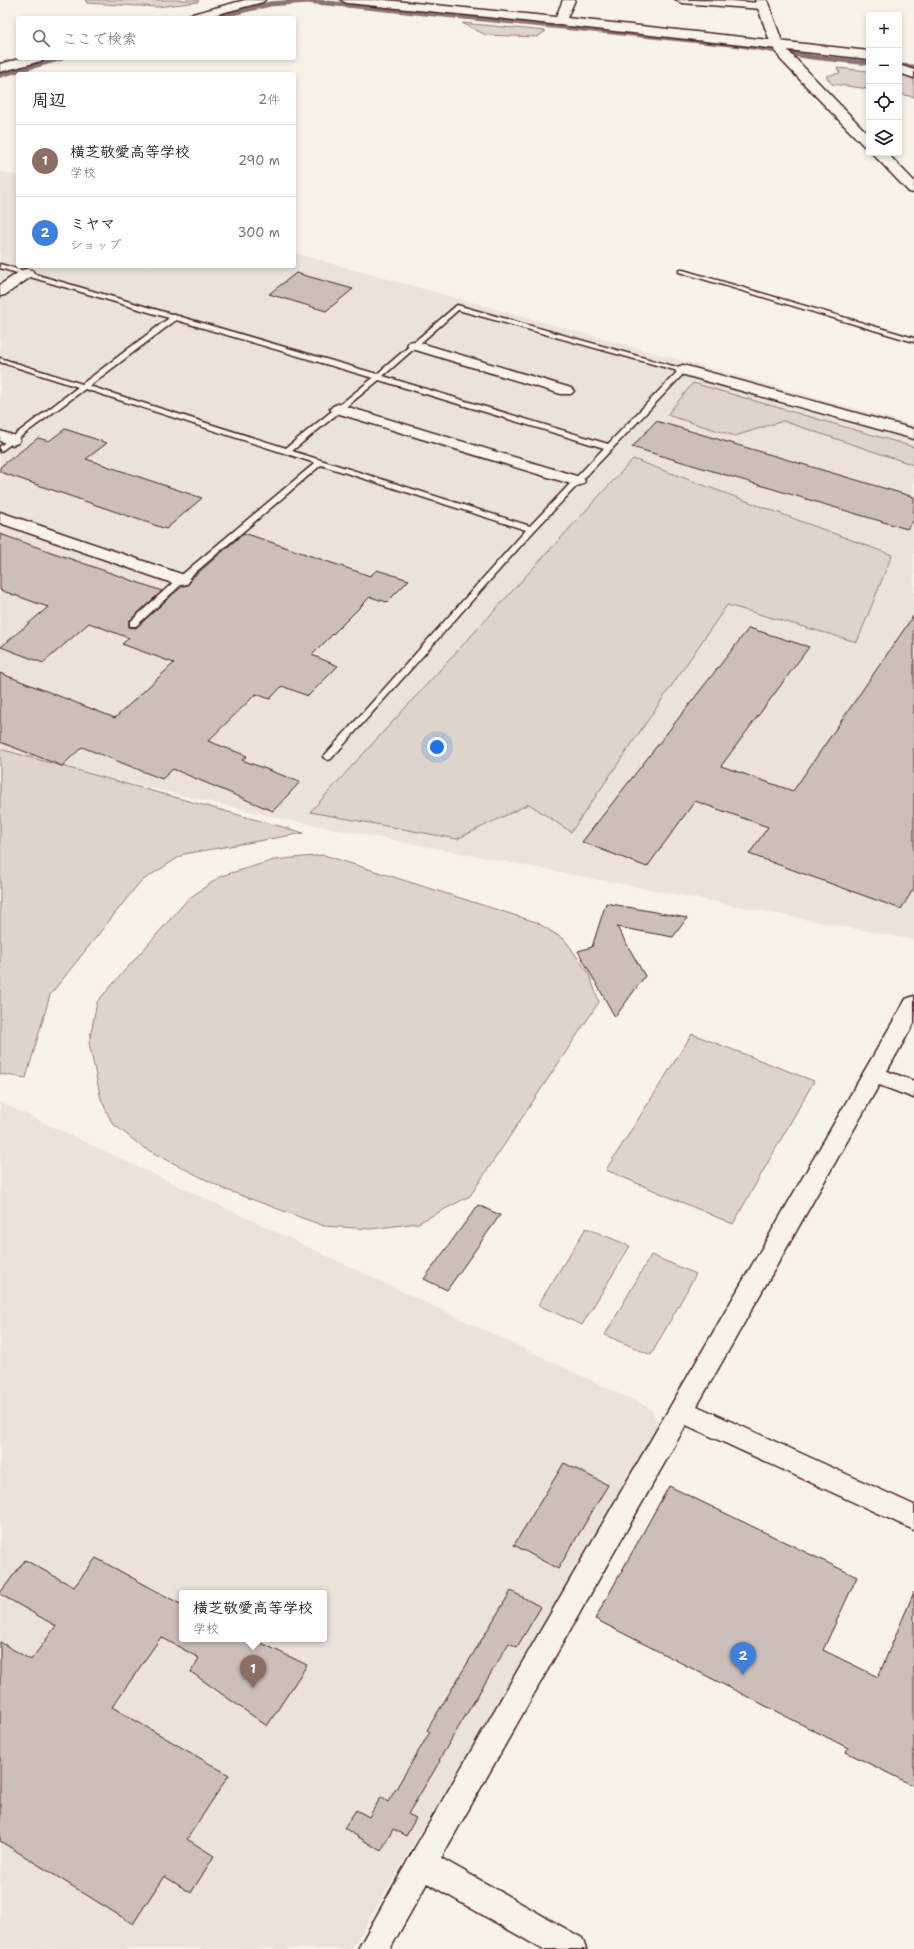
<!DOCTYPE html>
<html lang="ja">
<meta charset="utf-8">
<style>
body{margin:0;font-family:"Shantell Sans","Klee One",sans-serif;background:#f2f2f2;color:#202124}
.controls{position:absolute;right:12px;top:12px;display:grid;overflow:hidden;border-radius:4px;box-shadow:0 2px 6px #0003}
.controls button{width:36px;height:36px;display:grid;place-items:center;padding:0;border:0;border-bottom:1px solid #e0e0e0;background:#fff;color:#202124;font:20px sans-serif}
.you{position:absolute;left:437px;top:747px;width:14px;height:14px;margin:-10px;border:3px solid #fff;border-radius:50%;background:#1a73e8;box-shadow:0 0 0 6px #1a73e833}
.badge{display:grid;place-items:center;width:26px;height:26px;border-radius:50%;background:#1f6fb2;color:#fff;font-size:13px;font-weight:700}
.pin{position:absolute;translate:-50% -33px;filter:drop-shadow(0 1px 2px #0008)}
.pin::after{content:'';position:absolute;top:21px;width:14px;height:12px;background:inherit;clip-path:polygon(0 0,100% 0,50% 100%)}
.popup{position:absolute;left:179px;top:1590px;width:148px;height:52px;box-sizing:border-box;display:grid;place-content:center;border-radius:4px;background:#fff;filter:drop-shadow(0 1px 3px #0005);font-size:13px;white-space:nowrap;color:#757577}
.popup b{font-size:15px;color:#202124}
.popup::after{content:'';position:absolute;left:50%;top:100%;margin-left:-8px;border:8px solid transparent;border-top-color:#fff}
.list{margin:0;padding:0;list-style:none}
h2{display:flex;justify-content:space-between;align-items:center;height:52px;margin:0;padding:0 16px;font-size:17px}
h2 small{font-size:13px;font-weight:400;color:#757577}
.list li{display:grid;grid-template-columns:26px 1fr auto;gap:12px;align-items:center;box-sizing:border-box;height:72px;padding:0 16px;border-top:1px solid #e0e0e0}
.list b{display:block;font-size:15px;white-space:nowrap}
.list p{margin:0;font-size:13px;white-space:nowrap;color:#757577}
.list em{font-size:13px;font-style:normal;color:#757577}
.icon{flex:none;width:22px;height:22px;fill:none;stroke:currentColor;stroke-width:2;stroke-linecap:round;stroke-linejoin:round}
.map{position:relative;flex:none;width:914px;height:1949px;overflow:hidden}
.search{position:absolute;background:#fff;box-shadow:0 2px 6px #0003;left:16px;top:16px;width:280px;height:44px;display:flex;align-items:center;gap:10px;box-sizing:border-box;padding:0 14px;border-radius:4px;color:#757577;font-size:15px}
.panel{position:absolute;background:#fff;box-shadow:0 2px 6px #0003;left:16px;top:72px;width:280px;height:196px;border-radius:4px}
.map>svg:first-child{display:block}
.built{fill:#eae3da;fill-rule:evenodd}
.green{fill:#ded4cc;stroke:#947a7c}
.lines{fill:none;stroke-linecap:round;stroke-linejoin:round}
.stream{stroke:#8e7275;stroke-width:5}
.building{fill:#ccbfb9;stroke:#4a1f2b}
.lane-casing{stroke:#4a1f2b;stroke-width:3}
.street-casing{stroke:#4a1f2b;stroke-width:3}
.secondary-casing{stroke:#4a1f2b;stroke-width:3}
.lane{fill:#f7f3e8;fill-rule:evenodd}
.street{fill:#f7f3e8;fill-rule:evenodd}
.secondary{fill:#f7f3e8;fill-rule:evenodd}
</style>
<div class="map">
<svg width="914" height="1949" viewBox="0 0 914 1949">
<rect width="100%" height="100%" fill="#f7f3e8"/>
<filter id="ink" filterUnits="userSpaceOnUse"><feTurbulence type="fractalNoise" baseFrequency=".025" numOctaves="2"/><feDisplacementMap in="SourceGraphic" scale="8" xChannelSelector="R" yChannelSelector="G"/><feConvolveMatrix kernelMatrix="1 2 1 2 8 2 1 2 1" color-interpolation-filters="sRGB"/></filter>
<g filter="url(#ink)">
<path class="built" d="M0 171 18 176V266H294V253L914 425V940L283 819 0 753Z
M0 1102 650 1408 660 1427 352 1949H0ZM182 1593H324V1639H182Z"/>
<path class="green" d="M85 0H199L198 2 157 7 87 3Z
M462 23 546 31 537 37 486 35Z
M837 68 869 71V89L832 84 826 76 840 73Z
M899 74 914 75V97L899 94Z
M693 383 914 447V465L783 421 735 436 667 415Z
M633 459 892 555 857 642 727 605 571 832 529 804 457 839 310 812Z
M0 749 304 833 184 854 140 882 50 995 26 1078 0 1074Z
M324 855 536 922 565 940 589 974 599 1002 470 1196 418 1223 371 1229 324 1226 224 1189 144 1148 112 1123 101 1099 89 1043 97 1002 188 899 221 876 274 860Z
M692 1034 814 1081 733 1224 606 1170Z
M586 1228 630 1246 582 1325 538 1305Z
M651 1255 696 1274 651 1355 605 1335Z"/>
<g class="lines">
<path class="stream" d="M211 18 270 4 307 1 740 45 812 57 869 63
M899 66 914 67
M0 75 62 58"/>
</g>
<path class="building" d="M296 273 353 289 326 311 269 294Z
M656 421 914 497V520L907 529 632 447Z
M65 429 107 443 86 459 202 498 166 529 0 472V467L38 438 49 441Z
M244 533 370 576 377 570 409 580 387 602 370 597 312 655 338 666 308 696 282 686 270 699 256 694 208 741 247 756 242 760 300 782 273 811 173 769 162 779 82 747 62 766 0 742V673L115 718 174 663 122 644 129 638 89 623 43 663 1 647 48 607 0 590V534L162 591 129 621V627L136 628 172 595 183 586 188 585 191 579Z
M914 615V888L901 909 749 854 768 827 695 801 647 867 582 842 749 628 809 647 721 766 793 791Z
M606 903 687 918 673 937 617 927 645 976 615 1017 578 951 592 947Z
M478 1205 500 1215 447 1290 424 1279Z
M564 1463 608 1485 558 1569 514 1545Z
M669 1486 857 1577 823 1650 878 1677 914 1592V1786L846 1752 848 1748 595 1619Z
M96 1558 182 1605V1639H253L307 1665 267 1726 191 1672 199 1658 161 1637 112 1707 229 1775 187 1839 214 1856 191 1893 164 1876 133 1924 0 1841V1642L31 1660 56 1626 0 1594V1593L25 1560 74 1587Z
M511 1591 541 1607 517 1647 509 1643 439 1760 440 1761 408 1814 416 1818 406 1836 393 1829 381 1851 344 1828 356 1810 369 1817 381 1797 388 1802 430 1732 427 1730Z"/>
<g class="lines">
<defs>
<path id="lane" d="M0 264 377 374 457 305 687 370 534 531 331 759 328 760 323 757 325 755 526 530 321 465 184 582 136 626H130V622L178 578 315 463 85 389 0 452V446L78 387 0 362V358L82 384 169 318 0 268ZM458 310 678 371 608 444 383 376ZM176 320 373 378 286 448 89 386ZM379 380 604 448 530 526 292 451Z
M679 270H683L914 338V342L679 272Z"/>
<path id="street" d="M245 0H265L263 2 203 18H183L185 16Z
M341 0H385L556 17 563 0H575L567 18 869 51V59L488 17 347 3Z
M676 0C690 0 762 0 768 6L762 9 682 3Z
M23 58H43L41 61 0 72V64Z
M899 65 914 70V78L899 73Z
M27 269 32 270 34 273 32 276 5 295 0 296V285L22 270Z
M414 341 571 388 574 391 571 394H561L409 348 407 345 409 342Z
M338 404 583 478 585 481 583 484 577 486 571 484 333 412 330 409 333 406Z
M0 431 18 437 20 440 18 443 12 445 0 441Z
M0 512 187 576 190 580 187 584 181 585 175 584 0 523Z
M914 996V1023L887 1071 914 1081V1098L879 1085 697 1406 914 1505V1530L686 1425 441 1858 582 1938 586 1949H542L427 1883 390 1949H358L412 1853 906 999Z"/>
<path id="secondary" d="M755 0H767L783 44 791 54 869 135V147L864 146 781 60 771 44Z
M872 153H887L914 181V193L909 192Z
M683 365 914 429V439L677 373 675 370 677 367Z"/>
</defs>
<use href="#lane" class="lane-casing"/>
<use href="#street" class="street-casing"/>
<use href="#secondary" class="secondary-casing"/>
<use href="#lane" class="lane"/>
<use href="#street" class="street"/>
<use href="#secondary" class="secondary"/>
</g>
</g>
</svg>
<div class="controls">
<button>+</button>
<button>−</button>
<button><svg class="icon" aria-label="locate" viewBox="0 0 24 24"><circle cx="12" cy="12" r="6"/><path d="M12 2v4M12 18v4M2 12h4M18 12h4"/></svg></button>
<button><svg class="icon" aria-label="layers" viewBox="0 0 24 24"><path d="M12 4l9 5-9 5-9-5zM3 14l9 5 9-5"/></svg></button>
</div>
<div class="you"></div>
<div class="pin badge" style="left:253px;top:1688px;background:#8d6e63">1</div>
<div class="popup"><b>横芝敬愛高等学校</b>学校</div>
<div class="pin badge" style="left:743px;top:1675px;background:#3f7fe0">2</div>
<div class="search"><svg class="icon" aria-label="search" viewBox="0 0 24 24"><circle cx="10" cy="10" r="6"/><path d="M15 15l6 6"/></svg>ここで検索</div>
<section class="panel">
<h2>周辺<small>2件</small></h2>
<ul class="list">
<li><span class="badge" style="background:#8d6e63">1</span><div><b>横芝敬愛高等学校</b><p>学校</p></div><em>290 m</em></li>
<li><span class="badge" style="background:#3f7fe0">2</span><div><b>ミヤマ</b><p>ショップ</p></div><em>300 m</em></li>
</ul>
</section>
</div>
